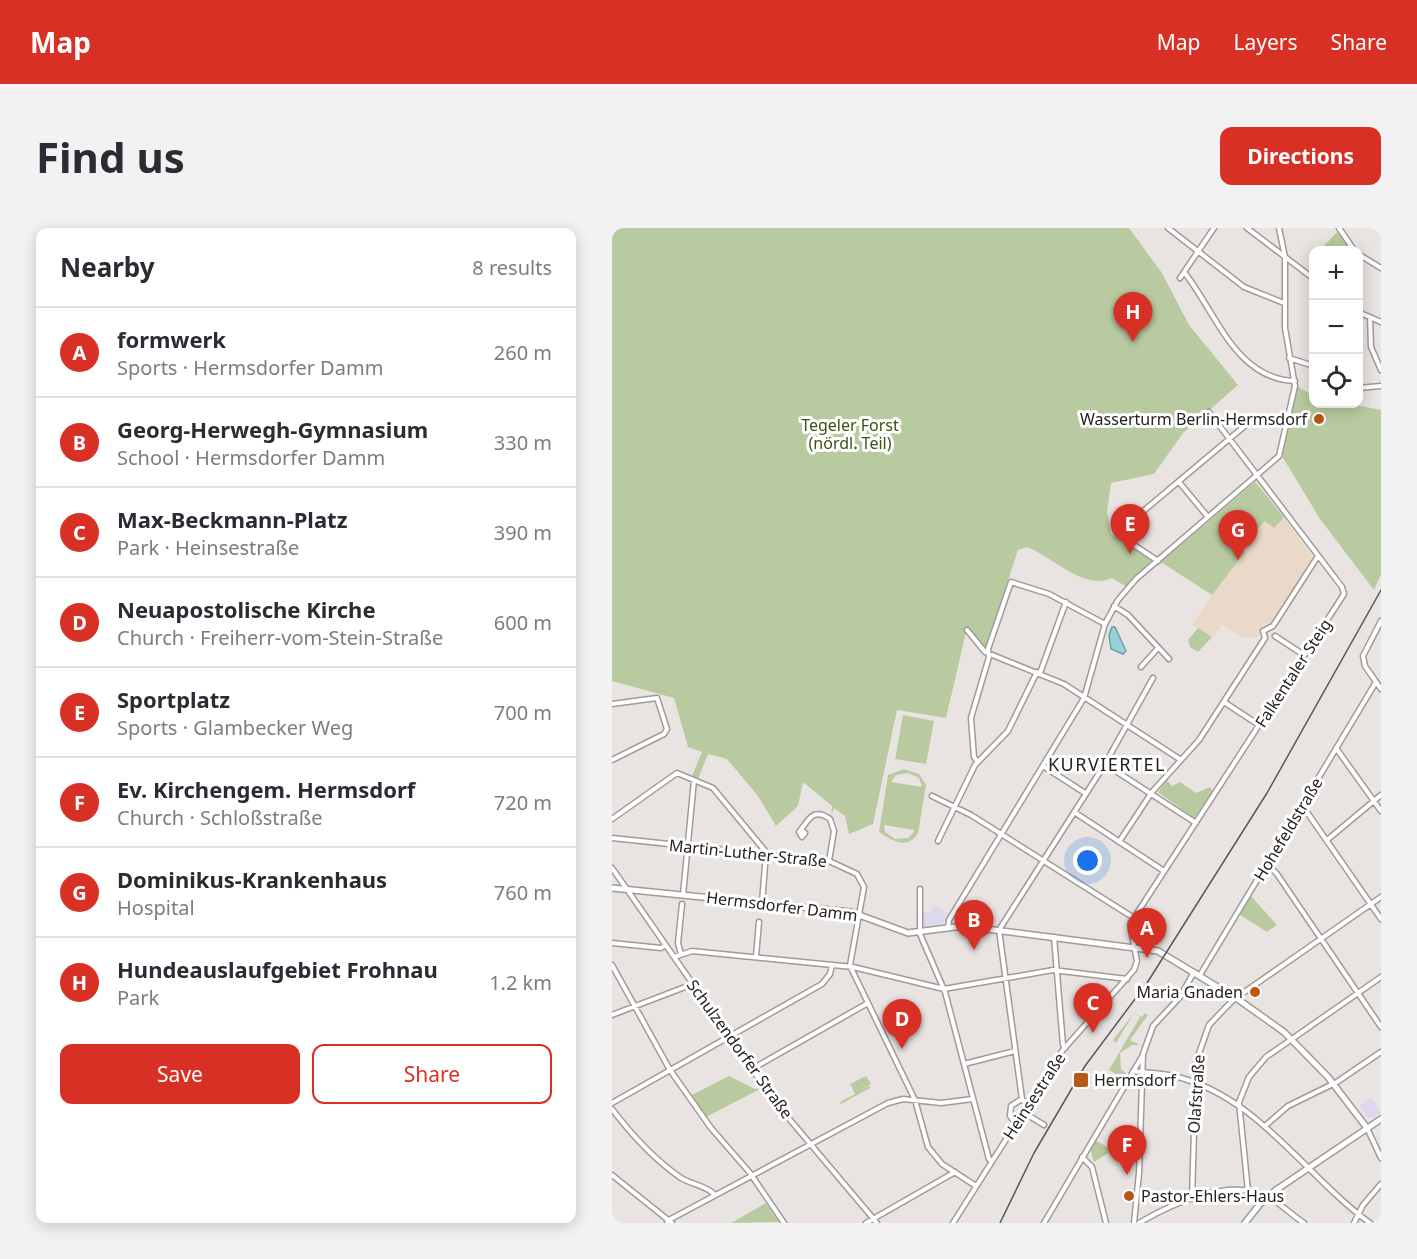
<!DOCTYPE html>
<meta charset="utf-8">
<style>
body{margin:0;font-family:"Noto Sans",sans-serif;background:#f2f2f3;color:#2b2b33}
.controls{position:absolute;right:18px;top:18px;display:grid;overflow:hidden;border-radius:12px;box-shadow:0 3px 15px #0003}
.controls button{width:54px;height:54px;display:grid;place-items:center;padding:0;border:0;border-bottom:2px solid #e1e1e2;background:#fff;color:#2b2b33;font:30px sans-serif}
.you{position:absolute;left:476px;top:633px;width:21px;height:21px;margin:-15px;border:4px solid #fff;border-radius:50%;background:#1a73e8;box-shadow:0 0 0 9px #1a73e833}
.badge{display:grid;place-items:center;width:39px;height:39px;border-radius:50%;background:#d93025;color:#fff;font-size:20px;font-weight:700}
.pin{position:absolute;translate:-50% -50px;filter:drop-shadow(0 2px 3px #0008)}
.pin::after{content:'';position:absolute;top:32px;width:21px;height:18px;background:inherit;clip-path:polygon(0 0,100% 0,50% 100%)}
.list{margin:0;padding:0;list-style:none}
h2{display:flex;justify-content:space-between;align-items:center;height:78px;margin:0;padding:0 24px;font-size:26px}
h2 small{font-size:20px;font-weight:400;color:#7c7c81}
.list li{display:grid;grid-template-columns:39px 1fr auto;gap:18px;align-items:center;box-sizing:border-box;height:90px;padding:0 24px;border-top:2px solid #e1e1e2}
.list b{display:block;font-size:22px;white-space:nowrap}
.list p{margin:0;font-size:20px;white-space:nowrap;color:#7c7c81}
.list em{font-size:20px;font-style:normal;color:#7c7c81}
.actions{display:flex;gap:12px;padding:18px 24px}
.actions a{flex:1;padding:14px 0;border:2px solid #d93025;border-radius:12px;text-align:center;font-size:21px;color:#d93025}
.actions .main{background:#d93025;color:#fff}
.icon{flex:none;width:33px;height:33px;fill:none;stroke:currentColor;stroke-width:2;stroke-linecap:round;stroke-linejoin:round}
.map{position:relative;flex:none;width:769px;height:995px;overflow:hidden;border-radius:12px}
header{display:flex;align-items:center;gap:36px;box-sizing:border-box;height:84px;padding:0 30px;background:#d93025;color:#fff}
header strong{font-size:28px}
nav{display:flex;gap:33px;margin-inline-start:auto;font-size:21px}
.intro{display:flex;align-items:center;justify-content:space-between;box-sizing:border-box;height:144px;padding:0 36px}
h1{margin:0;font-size:42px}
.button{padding:15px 27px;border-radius:12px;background:#d93025;color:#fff;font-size:21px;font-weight:700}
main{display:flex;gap:36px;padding:0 36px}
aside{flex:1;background:#fff;border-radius:12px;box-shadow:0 3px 15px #0003}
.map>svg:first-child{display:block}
.commercial{fill:#ddd8ee}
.medical{fill:#ead8c8}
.green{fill:#b9caa0;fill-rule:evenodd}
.water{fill:#97d1dc;stroke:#749ca4;stroke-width:1.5}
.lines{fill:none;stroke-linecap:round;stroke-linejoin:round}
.minor-casing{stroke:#a09b98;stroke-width:7}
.major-casing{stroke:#a09b98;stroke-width:8}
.minor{stroke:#fff;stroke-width:4}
.major{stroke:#fff;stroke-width:5}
.tram{stroke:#5b5957;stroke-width:1.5}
.poi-dot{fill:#b85813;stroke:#fff;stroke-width:2}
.labels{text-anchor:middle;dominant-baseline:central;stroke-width:6;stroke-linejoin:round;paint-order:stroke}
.poi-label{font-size:16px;fill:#232220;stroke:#fff;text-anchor:end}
.park-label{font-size:16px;fill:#3c500f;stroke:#fff}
.street-label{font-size:16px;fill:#232220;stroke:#fff}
.neighbourhood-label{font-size:18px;letter-spacing:1.5px;fill:#232220;stroke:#fff}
</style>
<header>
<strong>Map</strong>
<nav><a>Map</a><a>Layers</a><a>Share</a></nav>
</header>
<div class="intro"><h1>Find us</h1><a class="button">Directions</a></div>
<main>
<aside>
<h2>Nearby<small>8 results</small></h2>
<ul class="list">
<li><span class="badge">A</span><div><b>formwerk</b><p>Sports · Hermsdorfer Damm</p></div><em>260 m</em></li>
<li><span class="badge">B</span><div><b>Georg-Herwegh-Gymnasium</b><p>School · Hermsdorfer Damm</p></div><em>330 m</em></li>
<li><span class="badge">C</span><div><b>Max-Beckmann-Platz</b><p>Park · Heinsestraße</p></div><em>390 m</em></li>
<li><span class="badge">D</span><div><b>Neuapostolische Kirche</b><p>Church · Freiherr-vom-Stein-Straße</p></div><em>600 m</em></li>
<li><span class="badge">E</span><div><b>Sportplatz</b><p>Sports · Glambecker Weg</p></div><em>700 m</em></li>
<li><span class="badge">F</span><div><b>Ev. Kirchengem. Hermsdorf</b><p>Church · Schloßstraße</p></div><em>720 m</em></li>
<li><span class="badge">G</span><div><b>Dominikus-Krankenhaus</b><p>Hospital</p></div><em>760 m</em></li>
<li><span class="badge">H</span><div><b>Hundeauslaufgebiet Frohnau</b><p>Park</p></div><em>1.2 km</em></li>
</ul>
<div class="actions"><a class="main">Save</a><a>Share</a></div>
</aside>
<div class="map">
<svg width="769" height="995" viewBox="0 0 769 995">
<rect width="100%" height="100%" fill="#e9e4e1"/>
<path class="commercial" d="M323 677 337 686 331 695 312 700 310 684H319Z
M759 869 769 885 762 890 755 889 747 878Z"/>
<path class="medical" d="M643 254 646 255 701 329 659 395 651 397 648 402 646 409 632 410 610 397 601 410 580 397 600 367 549 334Z"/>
<path class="green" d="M0 0H517L550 45 577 97 626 157 571 205 542 246 499 255 495 284 499 306 540 332 513 358 500 350C472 363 441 329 415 319L406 322 374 420 355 400 334 490 285 482 261 596 237 606 233 588 222 580 219 588 220 578 191 554 186 578 164 598 146 568 115 531 96 526 86 551 80 548 90 524 76 519 62 470 0 453Z
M726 3 739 22 722 20 719 22H708Z
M686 159 701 167 702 176H739L769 182V346L762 362 708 291 670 228Z
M643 254 672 289 662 300 653 293 629 319 633 324 600 367 549 334Z
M586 400 600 409 586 424 578 419 576 412Z
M291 487 322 493 314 536 283 531Z
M292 541 307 546 314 557 306 605C295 623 279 612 267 604L276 547ZM296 545 307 550 310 559 279 554 284 547ZM272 597 302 602V604L296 610 283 611 273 604Z
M555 552 560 558 568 554 584 565 598 559 601 563 582 590 546 564Z
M639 668 665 697 655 704 628 687Z
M522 785 504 815 501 812 522 785 530 789 533 785 536 787 518 812 528 817H520L508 825 509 841 515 846 512 851 497 842 528 789Z
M117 848 143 861 150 860 94 889 80 867Z
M254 848 259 856 246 864 257 858 258 860 229 876 228 874 243 866 238 856Z
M483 912 507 926 498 924 482 934 478 920Z
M154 975 167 994 119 995Z"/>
<path class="water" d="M500 399H503L514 423 511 426 499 421 497 407Z"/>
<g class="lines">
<defs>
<path id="minor" d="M556 0 632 59 672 75
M635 0 702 51
M727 0 742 22
M746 26 769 40
M572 44C604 84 623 151 683 153
M568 50 602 0
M746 84 769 94
M758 89 759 119 769 142
M677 130 702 138
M746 160 769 158
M567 254 596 289
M546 333 510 309V301L641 191
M502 378 516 387 557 431
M769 393 751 428 753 438 769 461
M355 402 373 424 452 456 569 532
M663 408 692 427
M529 439 546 420
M428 445 454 374
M612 474 647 497
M0 476 45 470 55 501 52 506 0 532
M724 520 769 583
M366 534 362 529 359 490 377 429 376 421 399 354 437 366 493 396
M493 536 584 595
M431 538 473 565
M320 568 359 587 522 690
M690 577 769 691
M462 584 552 643
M0 591 65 545 101 560 154 624
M190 603 193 605 190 609 187 604C196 594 200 578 218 591L222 603 217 633
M0 610 217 633 245 646 252 659 238 737 240 742 303 872 316 919 330 936 364 958
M715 612 769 567
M326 613 363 537 396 503 425 444
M507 614 540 564 587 512 653 410 651 403 661 398 706 328
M655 636 665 646 769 799
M0 640 163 874 265 995
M308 661V706L333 764 377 931 380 933
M71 667 82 552
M150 675 154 625
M336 700 337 692 472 470 493 396 506 372 524 351 667 228 683 158 673 100V29L667 0
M442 709 451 817 453 820
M0 715 49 720 53 717
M69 726 66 715 70 676
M62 729 80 723 241 739 332 761 441 742 515 751
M144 729 147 694
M0 737 58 842 99 900 138 945 172 995
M588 747 764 454
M0 787 81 756
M352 836 403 823
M140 841 256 775
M521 843C535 845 549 845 562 848 646 868 692 947 758 995
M410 871 387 702 493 536 541 450
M0 875 210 756 218 746 220 737
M0 881C19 906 43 932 69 950 79 956 94 958 102 966
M411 884 432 897
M404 896 398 888 399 878 408 872 418 874
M653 898 676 878 725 854 769 824
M755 900 769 930
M470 929 480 939 494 995
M0 947 60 995
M636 963 627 874 637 849 654 829 769 749
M580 971 584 834 597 797 621 772 769 669
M55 993 276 875 291 871 329 875 361 871
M254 995 343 944
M341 995 450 823 522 742 525 733 518 696 732 366 730 359 597 184
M432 995 531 827
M522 995 527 945 531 826 541 798 568 769 582 744
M527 995C561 975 616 950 654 968 668 974 679 987 692 995
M742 995 751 977 769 956"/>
<path id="major" d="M0 660 239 684 296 705 351 698 546 723 627 772 672 804 716 849 755 900
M664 962 769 891
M633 995 648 976 665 961"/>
</defs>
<use href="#minor" class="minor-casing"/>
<use href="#major" class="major-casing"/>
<use href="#minor" class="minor"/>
<use href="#major" class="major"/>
<path class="tram" d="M388 995 422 925 473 838 535 755 655 565 769 362"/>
</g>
<g class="poi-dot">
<circle cx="707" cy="191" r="6"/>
<circle cx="643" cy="764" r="6"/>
<rect x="461" y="844" width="16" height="16" rx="3"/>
<circle cx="517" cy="968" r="6"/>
</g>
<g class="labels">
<g class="poi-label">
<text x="695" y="191">Wasserturm Berlin-Hermsdorf</text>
<text x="631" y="764">Maria Gnaden</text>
<text x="482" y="852" text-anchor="start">Hermsdorf</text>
<text x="529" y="968" text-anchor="start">Pastor-Ehlers-Haus</text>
</g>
<g class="park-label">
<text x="238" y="197">Tegeler Forst<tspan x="238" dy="18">(nördl. Teil)</tspan></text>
</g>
<g class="street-label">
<text transform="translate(681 445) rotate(-57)">Falkentaler Steig</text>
<text transform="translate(676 601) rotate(-59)">Hohefeldstraße</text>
<text transform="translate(136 625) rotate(6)">Martin-Luther-Straße</text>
<text transform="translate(170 678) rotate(7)">Hermsdorfer Damm</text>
<text transform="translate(128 821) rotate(54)">Schulzendorfer Straße</text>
<text transform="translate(584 866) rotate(-86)">Olafstraße</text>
<text transform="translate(422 868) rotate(-57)">Heinsestraße</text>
</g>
<g class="neighbourhood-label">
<text x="495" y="536">KURVIERTEL</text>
</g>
</g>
</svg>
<div class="controls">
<button>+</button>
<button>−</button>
<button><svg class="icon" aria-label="locate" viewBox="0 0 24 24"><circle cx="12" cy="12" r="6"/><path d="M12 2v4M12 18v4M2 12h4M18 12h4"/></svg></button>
</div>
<div class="you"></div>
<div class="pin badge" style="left:535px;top:730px">A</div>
<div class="pin badge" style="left:362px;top:722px">B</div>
<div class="pin badge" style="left:481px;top:805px">C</div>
<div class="pin badge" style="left:290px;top:821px">D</div>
<div class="pin badge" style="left:518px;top:326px">E</div>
<div class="pin badge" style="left:515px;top:947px">F</div>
<div class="pin badge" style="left:626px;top:332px">G</div>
<div class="pin badge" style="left:521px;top:114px">H</div>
</div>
</main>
